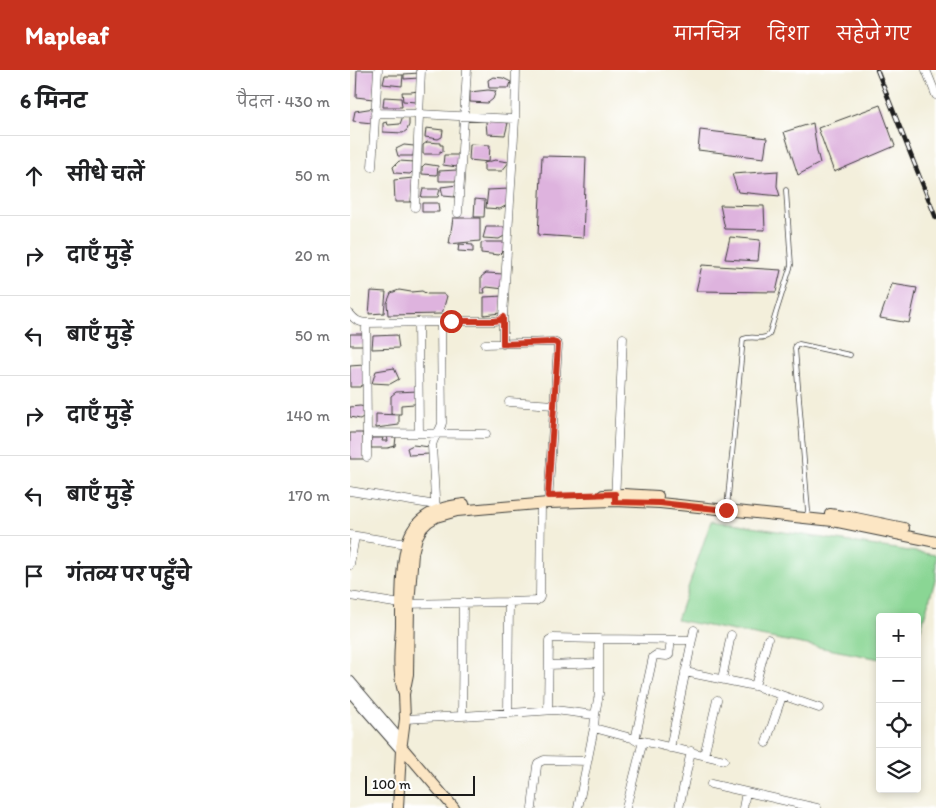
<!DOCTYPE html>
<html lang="hi">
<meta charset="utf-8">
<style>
body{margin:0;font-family:Itim,"Playpen Sans Deva",sans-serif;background:#f6f6f6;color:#202124}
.controls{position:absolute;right:15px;bottom:15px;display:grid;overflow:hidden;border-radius:5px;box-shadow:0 2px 8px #0003}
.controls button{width:45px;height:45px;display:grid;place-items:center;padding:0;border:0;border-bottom:1px solid #e0e0e0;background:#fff;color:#202124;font:25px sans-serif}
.scale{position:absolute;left:15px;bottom:12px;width:110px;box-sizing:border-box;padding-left:5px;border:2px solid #1c1c1c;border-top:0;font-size:14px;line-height:18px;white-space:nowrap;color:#1c1c1c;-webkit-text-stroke:4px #fff;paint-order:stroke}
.stop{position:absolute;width:15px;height:15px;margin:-11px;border:4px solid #c8321e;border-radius:50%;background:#fff}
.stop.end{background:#c8321e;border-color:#fff;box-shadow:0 1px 5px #0008}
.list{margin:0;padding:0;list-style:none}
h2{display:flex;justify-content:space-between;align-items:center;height:65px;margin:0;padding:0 20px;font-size:21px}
h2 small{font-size:16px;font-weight:400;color:#757577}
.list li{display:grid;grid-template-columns:32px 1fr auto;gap:15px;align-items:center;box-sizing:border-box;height:80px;padding:0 20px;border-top:1px solid #e0e0e0}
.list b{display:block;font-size:19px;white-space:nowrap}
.list em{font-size:16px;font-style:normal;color:#757577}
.icon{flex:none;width:28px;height:28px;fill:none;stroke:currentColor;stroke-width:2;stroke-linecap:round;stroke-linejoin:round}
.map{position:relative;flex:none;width:586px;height:738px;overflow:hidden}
header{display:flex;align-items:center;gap:30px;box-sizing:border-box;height:70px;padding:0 25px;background:#c8321e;color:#fff}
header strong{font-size:24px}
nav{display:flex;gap:28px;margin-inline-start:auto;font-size:18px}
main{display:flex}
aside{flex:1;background:#fff}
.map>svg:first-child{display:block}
.green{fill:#8ad694;stroke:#537958}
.building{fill:#deb3de}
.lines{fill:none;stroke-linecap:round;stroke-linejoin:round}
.service-casing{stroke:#3c3c39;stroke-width:5.5}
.minor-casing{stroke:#3c3c39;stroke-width:9}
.tertiary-casing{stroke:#3c3c39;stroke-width:11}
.secondary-casing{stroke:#3c3c39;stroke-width:12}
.service{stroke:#fff;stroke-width:4}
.minor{stroke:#fff;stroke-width:8}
.tertiary{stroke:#fff;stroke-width:9}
.secondary{stroke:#fce6c4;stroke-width:10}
.rail-casing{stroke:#1c1c1c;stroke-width:4.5}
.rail{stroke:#fff;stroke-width:2.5;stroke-dasharray:8;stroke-linecap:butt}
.route{stroke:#c8321e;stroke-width:6}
</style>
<header>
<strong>Mapleaf</strong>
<nav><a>मानचित्र</a><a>दिशा</a><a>सहेजे गए</a></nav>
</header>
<main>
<aside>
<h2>6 मिनट<small>पैदल · 430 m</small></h2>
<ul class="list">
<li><svg class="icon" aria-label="ahead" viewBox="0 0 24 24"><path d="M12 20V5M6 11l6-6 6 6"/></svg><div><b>सीधे चलें</b></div><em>50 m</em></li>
<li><svg class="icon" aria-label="right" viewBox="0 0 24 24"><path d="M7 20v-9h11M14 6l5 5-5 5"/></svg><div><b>दाएँ मुड़ें</b></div><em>20 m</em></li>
<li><svg class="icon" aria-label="left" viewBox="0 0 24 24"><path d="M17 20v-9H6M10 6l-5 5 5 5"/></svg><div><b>बाएँ मुड़ें</b></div><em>50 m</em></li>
<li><svg class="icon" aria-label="right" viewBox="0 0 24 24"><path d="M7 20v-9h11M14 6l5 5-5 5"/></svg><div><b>दाएँ मुड़ें</b></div><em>140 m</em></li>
<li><svg class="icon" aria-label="left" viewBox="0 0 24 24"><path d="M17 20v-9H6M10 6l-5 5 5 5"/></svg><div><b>बाएँ मुड़ें</b></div><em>170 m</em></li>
<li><svg class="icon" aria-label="arrive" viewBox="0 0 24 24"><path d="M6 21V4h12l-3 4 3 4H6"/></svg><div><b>गंतव्य पर पहुँचे</b></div></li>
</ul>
</aside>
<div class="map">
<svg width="586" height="738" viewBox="0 0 586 738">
<rect width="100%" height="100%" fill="#fff"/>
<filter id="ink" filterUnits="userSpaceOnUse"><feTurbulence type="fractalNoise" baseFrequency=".02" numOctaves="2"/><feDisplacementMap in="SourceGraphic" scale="10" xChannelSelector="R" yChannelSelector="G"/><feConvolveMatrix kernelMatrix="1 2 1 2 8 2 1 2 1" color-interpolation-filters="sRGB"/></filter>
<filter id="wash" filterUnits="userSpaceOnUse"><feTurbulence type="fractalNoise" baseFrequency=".0096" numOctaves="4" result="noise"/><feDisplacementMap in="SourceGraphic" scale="20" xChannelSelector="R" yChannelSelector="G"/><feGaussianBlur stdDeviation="1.12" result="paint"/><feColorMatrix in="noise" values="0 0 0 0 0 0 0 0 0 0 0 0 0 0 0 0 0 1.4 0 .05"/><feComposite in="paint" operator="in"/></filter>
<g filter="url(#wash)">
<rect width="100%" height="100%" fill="#f3efdb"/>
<path class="green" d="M361 451 586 485V507L567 572V547H530V589L327 550Z"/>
<g id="blocks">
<path class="building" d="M7 0H26L23 29 6 27Z
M69 3V8L54 9V4Z
M35 5H53L52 16 33 14Z
M143 7 153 8 161 12 159 18H139L138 10Z
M138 20 146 21 143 29 138 33 120 32V22Z
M68 21 66 32 53 31 52 22H61Z
M34 27 51 28 52 37H33Z
M530 35 545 76 484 102 468 58Z
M24 38 22 53 3 51 5 41Z
M53 46H59V55L57 60 53 63 33 62V53L37 52 38 55 50 54Z
M140 50 158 53 155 65 137 64 136 52Z
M463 53 467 81 470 93 448 105 434 62Z
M76 58 93 60 92 67 88 69 75 67Z
M350 60 417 68 414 88 348 80Z
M77 72 90 73V75H93V82L90 81V84H73V75Z
M120 74 140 75 139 92 119 90Z
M54 75 64 76 63 86H48L46 79Z
M94 85H110L107 97 93 95Z
M192 86 236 87 233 168 188 165Z
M145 90 159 92 152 101H134V93Z
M49 91 65 92 64 100 60 104 45 103 43 97Z
M75 94 88 96 87 105 72 104V97Z
M107 100 108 111H89V101Z
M428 101 427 116 430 126 388 122 382 104Z
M63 108 61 132H45L44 110Z
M107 115 105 127 93 126 91 117Z
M73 119H90L88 127H71Z
M159 119 157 135 150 139 136 138 138 120Z
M125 129 135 130 134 147H124Z
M72 133H88L89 142H72Z
M370 135 414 136 415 160 375 159Z
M103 148H130V171L99 174Z
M136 157H157L156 165 149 169 133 168Z
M380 167 410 170 408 191 375 189Z
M135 172H156L154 180 149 185 131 183V174Z
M109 174 123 175V182L108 181Z
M352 195 431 200 426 222 346 221Z
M136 203 154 204V219L137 217 134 219 135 223H131V207Z
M542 214 567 218 559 253 530 248Z
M49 220 61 222 72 221 77 224H93L97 226 92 244 38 245 37 233 41 223Z
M21 221 36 222 34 243 19 244Z
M153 226 150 243 134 245V227Z
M0 264H14L15 272 12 275H0Z
M47 265 49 278 22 279 23 266Z
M14 295 15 313 10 317H0V296Z
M44 298 49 309 40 314 22 313 26 301Z
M68 321V330L64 334 51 335V344H41V326L46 322Z
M10 336 15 337 16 345 10 349 0 347V337Z
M26 344 49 345V355L26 358Z
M0 363H13L14 389H0Z
M37 365 46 366 45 376 38 378H21V368H33L32 371H38Z
M63 375 80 377V384L59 385 57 378Z"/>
</g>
</g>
<g filter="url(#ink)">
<use href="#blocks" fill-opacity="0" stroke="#3c3c39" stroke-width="1"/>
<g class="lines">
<defs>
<path id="service" d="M377 438 393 269C402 265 412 271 419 265L441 195 436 120
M456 447 458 441 445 278 446 275 449 274 500 285"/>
<path id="minor" d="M576 0 586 25
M25 43 69 44 165 49
M22 97 28 0
M65 137 71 0
M108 143 117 0
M0 244C5 250 8 252 16 253L92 252
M153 247V274
M68 252 69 363
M16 253 17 363 136 364
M135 274 203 272 206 273 208 275 198 433
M159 332 204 335
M17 387V363
M0 421 86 435
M265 429 273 268
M86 445 82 376C83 367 90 362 92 353L91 256 92 252 96 251H144L150 250 153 247 165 49 166 0
M0 465 57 474
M0 495 5 466
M0 526 51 534 159 532
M249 569 342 570
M199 595 249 593
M335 602 405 616 469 638
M372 609 381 565
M405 616 418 569
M198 640 199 570 203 568 249 569V624L245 645
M158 643 159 532 186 531 189 529 190 527 191 433
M112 646 113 532
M55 649 112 646 205 640 245 645 244 658 228 738
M244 658 293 671 374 690
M285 670 303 587 306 585 317 586 319 585 321 570
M416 673 432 626
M320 678 344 560
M354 685 367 630
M361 714 467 738
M182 738 187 696 188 693 194 690 237 691
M276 738 293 671
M329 738 341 681
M393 738 396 722"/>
<path id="tertiary" d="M0 611 52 672
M0 622 51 680"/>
<path id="secondary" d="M253 425 273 424 308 426
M480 444 506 448 554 458
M53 621C47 600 50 577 51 556 51 532 50 481 62 461 73 442 94 436 114 434
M51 676 104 738
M48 738 51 680 55 649 54 624 58 604 59 535 63 483 67 467 72 458 78 452 86 447 107 441 198 433 265 431 310 433 483 451 586 472"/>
</defs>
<use href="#service" class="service-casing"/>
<use href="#minor" class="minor-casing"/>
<use href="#tertiary" class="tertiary-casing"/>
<use href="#secondary" class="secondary-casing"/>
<use href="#service" class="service"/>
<use href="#minor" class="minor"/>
<use href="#tertiary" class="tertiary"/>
<use href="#secondary" class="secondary"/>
<defs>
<path id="rail" d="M527 0 586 148"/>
</defs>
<use href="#rail" class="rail-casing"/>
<use href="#rail" class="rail"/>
</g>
</g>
<g class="lines" filter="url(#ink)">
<path class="route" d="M101 251H144L150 250 153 247V274L203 272 206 273 208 275 198 426 265 424V432L310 433 376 440"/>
</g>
</svg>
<div class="controls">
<button>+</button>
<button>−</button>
<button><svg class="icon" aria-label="locate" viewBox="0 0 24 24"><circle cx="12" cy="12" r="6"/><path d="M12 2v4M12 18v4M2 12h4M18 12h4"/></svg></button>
<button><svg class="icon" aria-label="layers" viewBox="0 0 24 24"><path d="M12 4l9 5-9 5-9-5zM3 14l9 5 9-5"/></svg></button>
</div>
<div class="scale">100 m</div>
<div class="stop" style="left:101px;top:251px"></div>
<div class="stop end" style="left:376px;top:440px"></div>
</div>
</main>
